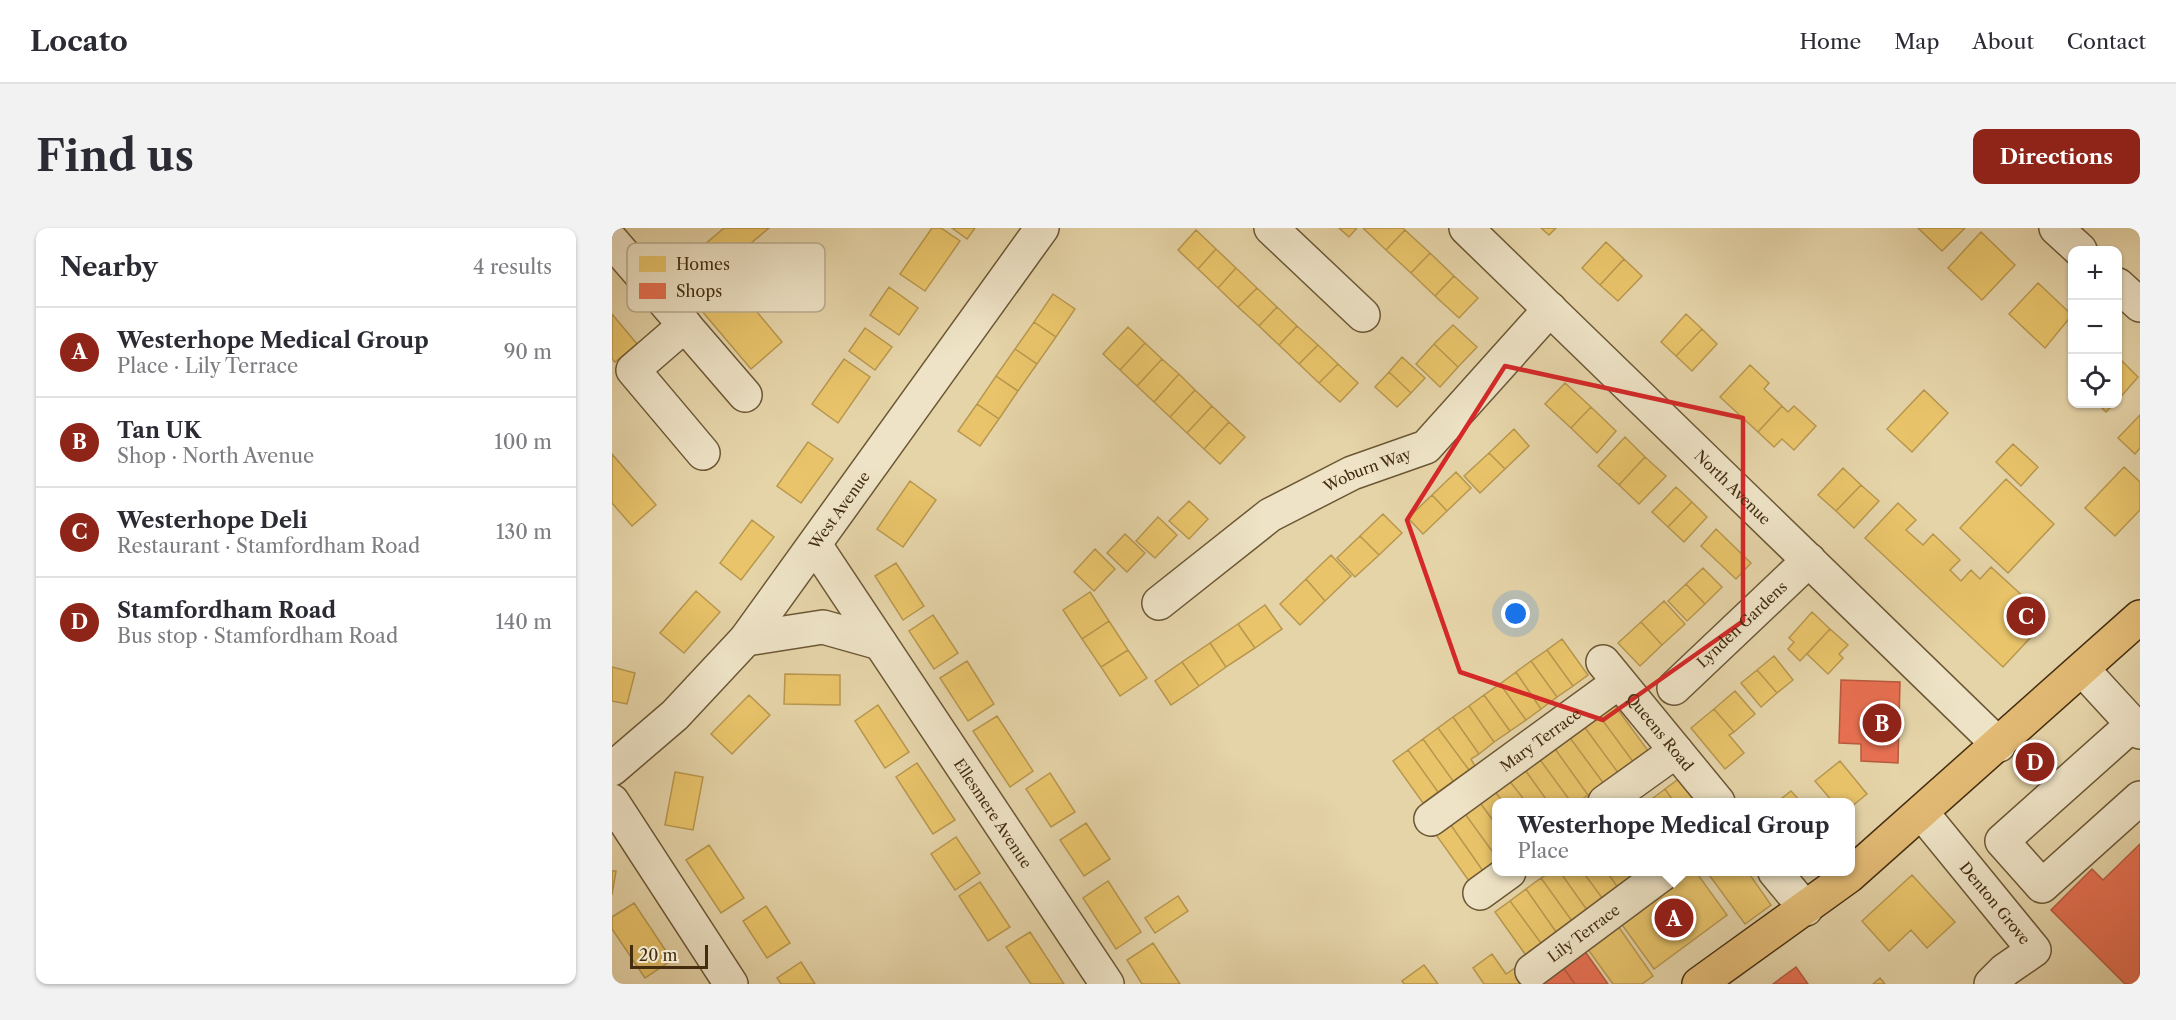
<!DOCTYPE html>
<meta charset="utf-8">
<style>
body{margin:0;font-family:"Libre Caslon Text",serif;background:#f2f2f3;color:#2b2b33}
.controls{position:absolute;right:18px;top:18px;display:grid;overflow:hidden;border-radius:12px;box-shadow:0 2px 4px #0004}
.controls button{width:54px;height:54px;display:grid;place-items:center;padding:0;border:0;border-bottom:2px solid #e1e1e2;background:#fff;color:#2b2b33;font:30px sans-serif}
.scale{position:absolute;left:18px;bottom:15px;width:78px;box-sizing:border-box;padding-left:6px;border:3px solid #442d0f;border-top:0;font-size:16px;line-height:21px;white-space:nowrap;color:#442d0f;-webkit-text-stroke:4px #eee3c6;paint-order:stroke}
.you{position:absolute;left:904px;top:386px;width:21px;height:21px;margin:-15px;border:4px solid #fff;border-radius:50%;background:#1a73e8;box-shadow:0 0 0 9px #1a73e833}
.badge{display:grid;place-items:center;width:39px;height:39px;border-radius:50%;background:#8f2418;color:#fff;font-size:20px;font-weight:700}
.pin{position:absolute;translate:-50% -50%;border:3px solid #fff;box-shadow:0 2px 6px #0006}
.popup{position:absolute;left:880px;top:570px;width:363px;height:78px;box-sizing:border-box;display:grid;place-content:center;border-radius:12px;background:#fff;filter:drop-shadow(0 2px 4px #0005);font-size:20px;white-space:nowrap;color:#7c7c81}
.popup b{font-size:22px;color:#2b2b33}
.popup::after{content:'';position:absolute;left:50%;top:100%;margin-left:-12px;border:12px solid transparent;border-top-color:#fff}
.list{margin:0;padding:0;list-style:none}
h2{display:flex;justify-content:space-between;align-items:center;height:78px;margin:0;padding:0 24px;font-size:26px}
h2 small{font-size:20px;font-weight:400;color:#7c7c81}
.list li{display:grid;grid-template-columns:39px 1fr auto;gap:18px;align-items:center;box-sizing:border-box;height:90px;padding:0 24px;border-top:2px solid #e1e1e2}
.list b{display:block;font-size:22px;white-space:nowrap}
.list p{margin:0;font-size:20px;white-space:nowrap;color:#7c7c81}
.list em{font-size:20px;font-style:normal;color:#7c7c81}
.icon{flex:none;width:33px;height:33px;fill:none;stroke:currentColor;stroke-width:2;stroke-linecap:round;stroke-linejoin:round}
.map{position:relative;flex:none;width:1528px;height:756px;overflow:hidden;border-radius:12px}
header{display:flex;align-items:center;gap:36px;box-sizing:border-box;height:84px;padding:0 30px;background:#fff;border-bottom:2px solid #e1e1e2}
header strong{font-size:28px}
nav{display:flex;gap:33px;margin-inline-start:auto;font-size:21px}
.intro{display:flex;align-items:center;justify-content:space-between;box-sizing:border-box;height:144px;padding:0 36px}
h1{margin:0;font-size:42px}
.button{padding:15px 27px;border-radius:12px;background:#8f2418;color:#fff;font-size:21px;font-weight:700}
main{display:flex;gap:36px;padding:0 36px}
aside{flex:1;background:#fff;border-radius:12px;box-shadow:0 2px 4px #0004}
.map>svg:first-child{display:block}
.homes{fill:#e9c46a;stroke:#b8974f;stroke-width:1.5}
.shops{fill:#e76f51;stroke:#b65b3d;stroke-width:1.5}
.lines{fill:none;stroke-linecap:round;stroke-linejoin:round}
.minor-casing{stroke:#6c5735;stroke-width:36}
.major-casing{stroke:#442d0f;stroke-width:36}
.minor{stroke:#eee3c6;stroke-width:33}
.major{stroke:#e2ba74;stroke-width:33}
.marked{fill:none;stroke:#d62828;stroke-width:4.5;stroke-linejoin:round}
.labels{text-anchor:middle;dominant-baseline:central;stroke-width:6;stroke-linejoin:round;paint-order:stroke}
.street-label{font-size:15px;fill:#442d0f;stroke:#eee3c6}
.key{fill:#eee3c6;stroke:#bbac8f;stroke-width:1.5}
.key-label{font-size:16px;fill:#442d0f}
</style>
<header>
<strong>Locato</strong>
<nav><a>Home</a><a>Map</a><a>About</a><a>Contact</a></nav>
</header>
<div class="intro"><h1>Find us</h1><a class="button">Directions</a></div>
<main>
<aside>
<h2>Nearby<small>4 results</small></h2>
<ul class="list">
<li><span class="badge">A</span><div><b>Westerhope Medical Group</b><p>Place · Lily Terrace</p></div><em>90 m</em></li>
<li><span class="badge">B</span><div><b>Tan UK</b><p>Shop · North Avenue</p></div><em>100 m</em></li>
<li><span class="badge">C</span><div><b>Westerhope Deli</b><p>Restaurant · Stamfordham Road</p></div><em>130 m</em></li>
<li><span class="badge">D</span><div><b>Stamfordham Road</b><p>Bus stop · Stamfordham Road</p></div><em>140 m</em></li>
</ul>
</aside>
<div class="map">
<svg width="1528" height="756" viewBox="0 0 1528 756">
<rect width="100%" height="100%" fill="#e5d4a8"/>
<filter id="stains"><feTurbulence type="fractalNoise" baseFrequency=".00333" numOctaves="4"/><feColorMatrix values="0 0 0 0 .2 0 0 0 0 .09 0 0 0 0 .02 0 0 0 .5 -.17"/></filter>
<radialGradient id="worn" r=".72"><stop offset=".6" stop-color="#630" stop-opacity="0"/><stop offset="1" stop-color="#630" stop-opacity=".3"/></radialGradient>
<path class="homes" d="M112 0H157L70 73 52 51Z
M320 0H329L348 13 313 63 288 46Z
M340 0H363L355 11Z
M727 0H745L737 9Z
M751 0H791L793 2 774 22Z
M929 0H944L937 7Z
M1306 0H1353L1330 23Z
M584 2 604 21 586 41 566 22Z
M793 2 818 25 799 45 774 22Z
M1369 4 1403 37 1370 72 1336 40Z
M994 14 1012 31 988 57 970 40Z
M604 21 624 40 606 60 586 41Z
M818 25 842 48 823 68 799 45Z
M1012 31 1030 48 1006 73 988 57Z
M624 40 645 60 626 79 606 60Z
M842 48 866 70 847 90 823 68Z
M116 49 170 114 139 141 84 76Z
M1426 55 1460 87 1433 120 1397 86Z
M277 59 306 80 287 107 258 87Z
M645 60 665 79 647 98 626 79Z
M441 66 463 81 444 109 422 94Z
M665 79 685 98 667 117 647 98Z
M0 86 25 116 3 134 0 131Z
M1074 86 1090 101 1064 128 1049 114Z
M422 94 444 109 425 136 403 121Z
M841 97 865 119 846 139 822 116Z
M685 98 706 117 687 136 667 117Z
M516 99 533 115 508 142 491 126Z
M253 100 280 119 263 142 237 123Z
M1090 101 1105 116 1080 143 1064 128Z
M533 115 550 131 525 158 508 142Z
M822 116 846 139 828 159 804 136Z
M706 117 726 136 707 155 687 136Z
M403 121 425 136 406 163 384 148Z
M790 129 813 150 799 165 777 144Z
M1506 129 1526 149 1506 172Z
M232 131 258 149 226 195 200 176Z
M550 131 567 146 542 174 525 158Z
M726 136 746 155 728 174 707 155Z
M1138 137 1157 155 1152 161 1170 178 1146 204 1108 169Z
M777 144 799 165 785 179 763 159Z
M567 146 583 162 558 189 542 174Z
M384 148 406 163 387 191 365 176Z
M953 155 979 179 959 200 933 176Z
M583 162 600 178 575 205 558 189Z
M1312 162 1336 185 1300 224 1275 201Z
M365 176 387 191 368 218 346 203Z
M1486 176H1502L1494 184Z
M600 178 617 194 592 221 575 205Z
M1170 178 1176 184 1182 178 1204 198 1182 222 1170 211 1162 219 1146 204Z
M979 179 1004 203 985 225 959 200Z
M1528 187V220L1523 226 1506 210Z
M617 194 633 209 608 236 592 221Z
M902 201 917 218 893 241 877 225Z
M1013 209 1033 229 1007 257 986 238Z
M196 214 221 231 189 275 165 258Z
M1401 216 1426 239 1409 258 1384 234Z
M877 225 893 241 868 265 852 248Z
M0 226 44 277 20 298 0 275Z
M1033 229 1054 248 1027 276 1007 257Z
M1512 239 1528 254V282L1503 308 1473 280Z
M1231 240 1249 257 1224 283 1206 267Z
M844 244 859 260 835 283 820 267Z
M1394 251 1442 296 1396 345 1348 300Z
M298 253 324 272 291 319 265 301Z
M1249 257 1267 273 1242 300 1224 283Z
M1064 259 1080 274 1056 299 1040 284Z
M820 267 835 283 811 306 796 290Z
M577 273 596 291 577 311 557 293Z
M1080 274 1095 289 1072 314 1056 299Z
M1286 275 1304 292 1294 302 1311 317 1321 306 1348 332 1338 342 1349 353 1359 342 1368 351 1379 339 1436 391 1391 439 1253 310Z
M771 286 790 305 767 327 748 308Z
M546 289 565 307 543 330 524 313Z
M140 292 162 309 129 352 108 335Z
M1104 301 1139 335 1124 351 1089 318Z
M513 306 533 325 515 344 495 325Z
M748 308 767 327 743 349 725 330Z
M483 321 503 341 482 363 462 344Z
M719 327 739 348 713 373 694 351Z
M284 335 312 378 291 392 263 348Z
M1091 340 1110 359 1093 376 1074 356Z
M694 351 713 373 688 397 668 376Z
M1074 356 1093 376 1075 393 1056 373Z
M84 363 108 384 72 425 48 405Z
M478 364 497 393 470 411 451 382Z
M1052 373 1073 396 1050 417 1029 394Z
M653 377 670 401 643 420 626 396Z
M1200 384 1218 401 1188 433 1176 421 1182 414 1177 410Z
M321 387 346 425 322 441 297 403Z
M497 393 516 422 489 439 470 411Z
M1029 394 1050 417 1028 438 1006 415Z
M626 396 643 420 614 439 598 415Z
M1218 401 1236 417 1227 426 1231 430 1216 446 1195 426Z
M950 411 976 447 961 458 935 422Z
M598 415 614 439 587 458 570 434Z
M516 422 535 450 508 468 489 439Z
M935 422 961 458 945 469 919 433Z
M1162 428 1181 452 1165 465 1145 442Z
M355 433 382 476 356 493 328 450Z
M919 433 945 469 929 481 904 444Z
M570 434 587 458 559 477 543 453Z
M0 439 23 445 15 476 0 473Z
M1145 442 1165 465 1149 479 1129 455Z
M904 444 929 481 914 492 888 456Z
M173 446 228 447V477L172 476Z
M888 456 914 492 898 503 872 467Z
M1123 463 1143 486 1122 504 1102 481Z
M137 467 158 487 120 526 99 506Z
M872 467 898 503 882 514 857 478Z
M1001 475 1037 524 1022 535 986 486Z
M266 477 297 524 273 540 243 493Z
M857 478 882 514 867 526 841 489Z
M1102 481 1122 504 1117 507 1132 525 1113 541 1079 500Z
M986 486 1022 535 1007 546 971 497Z
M385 488 421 543 398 559 361 503Z
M841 489 867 526 859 531 863 538 857 542 826 500Z
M971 497 1007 546 992 556 956 507Z
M826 500 857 542 841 553 811 511Z
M956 507 992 556 976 567 941 518Z
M811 511 841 553 826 564 796 522Z
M941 518 976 567 966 574H959L926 529Z
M796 522 826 564 811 575 781 533Z
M926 529 959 574H936L911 539Z
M1228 533 1255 566 1239 579V574H1221L1203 553Z
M305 535 343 592 321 606 284 549Z
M911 539 936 574H914L896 551Z
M63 544 91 549 81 602 53 597Z
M438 545 463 584 439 599 414 561Z
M1068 550 1086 574H1062L1053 561Z
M896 551 914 574H891L881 561Z
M881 561 891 574H885V598L866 572Z
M1053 561 1062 574H1039L1037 573Z
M1179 563 1189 574H1165Z
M866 572 885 598V630L851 583Z
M851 583 885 630V633L871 643 836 593Z
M836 593 871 643 857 653 822 604Z
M474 595 498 631 472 648 448 612Z
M344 609 368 645 343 662 319 626Z
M97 617 132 670 109 685 74 632Z
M0 643H4L0 667Z
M939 644H948L980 689 965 700 929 650Z
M948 644H971L996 678 980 689Z
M971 644H995L1011 667 996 678Z
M995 644H1018L1026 655 1011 667Z
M1078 644H1084L1115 687 1042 741 1008 694Z
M1095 644H1136L1159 677 1133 696Z
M1300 647 1343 694 1315 720 1299 702 1277 723 1250 693Z
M929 650 965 700 949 711 914 661Z
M496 653 529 704 504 721 471 670Z
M368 654 398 699 376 713 347 668Z
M914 661 949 711 934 722 898 673Z
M566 668 576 683 543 705 533 690Z
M898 673 934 722 918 733 883 684Z
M22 675 60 732 33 750 0 701V689Z
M154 678 178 715 155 730 131 693Z
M1006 698 1041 748 1030 756H1001L975 720Z
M418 704 452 756H419L394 719Z
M541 715 568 756H530L515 732Z
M880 726 894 746 903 740 915 756H872L861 740Z
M189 734 203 756H169L165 750Z
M812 737 826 756H792L790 753Z
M1268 750 1273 756H1261Z"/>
<path class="shops" d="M1229 452 1288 454 1286 535 1249 533V516L1227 515Z
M1528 616V756H1513L1439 682 1480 641 1491 652Z
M972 722 996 756H963L950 738Z
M950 738 963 756H930Z
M1184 739 1196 756H1161Z"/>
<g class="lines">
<defs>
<g id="minor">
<path d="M659 0 751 87"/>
<path id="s1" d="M854 0 1387 517"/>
<path d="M1444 0 1468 22"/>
<path d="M0 13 133 167"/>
<path d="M1506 57 1528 77"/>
<path d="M73 97 21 142 91 225"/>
<path id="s2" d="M203 317 495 756"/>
<path id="s3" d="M547 375 658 287 740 245 814 219 938 81"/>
<path d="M134 411 211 399 268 415"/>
<path id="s4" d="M991 434 1106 574"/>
<path d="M1471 442 1528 504"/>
<path id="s5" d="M1062 460 1197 332"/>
<path d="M1521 496 1390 613 1430 658 1528 570"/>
<path id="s6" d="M0 541 63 487 134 411 430 0"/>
<path d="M0 573 119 756"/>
<path d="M993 574 1064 523"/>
<path id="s7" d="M1310 585 1422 722 1393 742 1379 756"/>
<path id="s8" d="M819 591 1007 454"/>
<path d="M1163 644 1194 681"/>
<path d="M868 665 897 644"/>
<path id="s9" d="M920 743 1053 644"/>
</g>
<path id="major" d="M1087 756 1237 648 1528 389"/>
</defs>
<use href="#minor" class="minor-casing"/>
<use href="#major" class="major-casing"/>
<use href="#minor" class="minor"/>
<use href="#major" class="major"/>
</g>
<path class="marked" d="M893 138 1131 190V393L991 492 848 444 795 292Z"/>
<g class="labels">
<g class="street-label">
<text stroke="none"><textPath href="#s3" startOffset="249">Woburn Way</textPath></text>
<text stroke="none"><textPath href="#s1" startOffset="372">North Avenue</textPath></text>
<text stroke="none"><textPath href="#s6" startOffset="346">West Avenue</textPath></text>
<text stroke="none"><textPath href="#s5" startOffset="93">Lynden Gardens</textPath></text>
<text stroke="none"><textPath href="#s4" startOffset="90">Queens Road</textPath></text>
<text stroke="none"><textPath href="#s8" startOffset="135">Mary Terrace</textPath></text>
<text stroke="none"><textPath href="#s2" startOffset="322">Ellesmere Avenue</textPath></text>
<text stroke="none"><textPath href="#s7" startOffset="116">Denton Grove</textPath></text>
<text stroke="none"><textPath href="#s9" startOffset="64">Lily Terrace</textPath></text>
</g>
</g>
<rect x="15" y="15" width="198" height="69" rx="9" class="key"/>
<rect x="27" y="28" width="27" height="16" fill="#e9c46a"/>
<rect x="27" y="55" width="27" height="16" fill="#e76f51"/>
<g class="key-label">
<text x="64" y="42">Homes</text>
<text x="64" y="69">Shops</text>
</g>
<rect width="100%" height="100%" filter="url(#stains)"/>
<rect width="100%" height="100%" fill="url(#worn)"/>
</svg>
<div class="controls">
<button>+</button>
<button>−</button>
<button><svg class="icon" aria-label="locate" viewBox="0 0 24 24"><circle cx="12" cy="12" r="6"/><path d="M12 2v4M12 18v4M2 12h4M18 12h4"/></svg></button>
</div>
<div class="scale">20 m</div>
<div class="you"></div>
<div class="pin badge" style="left:1062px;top:690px">A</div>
<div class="popup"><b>Westerhope Medical Group</b>Place</div>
<div class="pin badge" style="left:1270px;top:495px">B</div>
<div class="pin badge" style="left:1414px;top:388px">C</div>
<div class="pin badge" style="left:1423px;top:534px">D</div>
</div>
</main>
